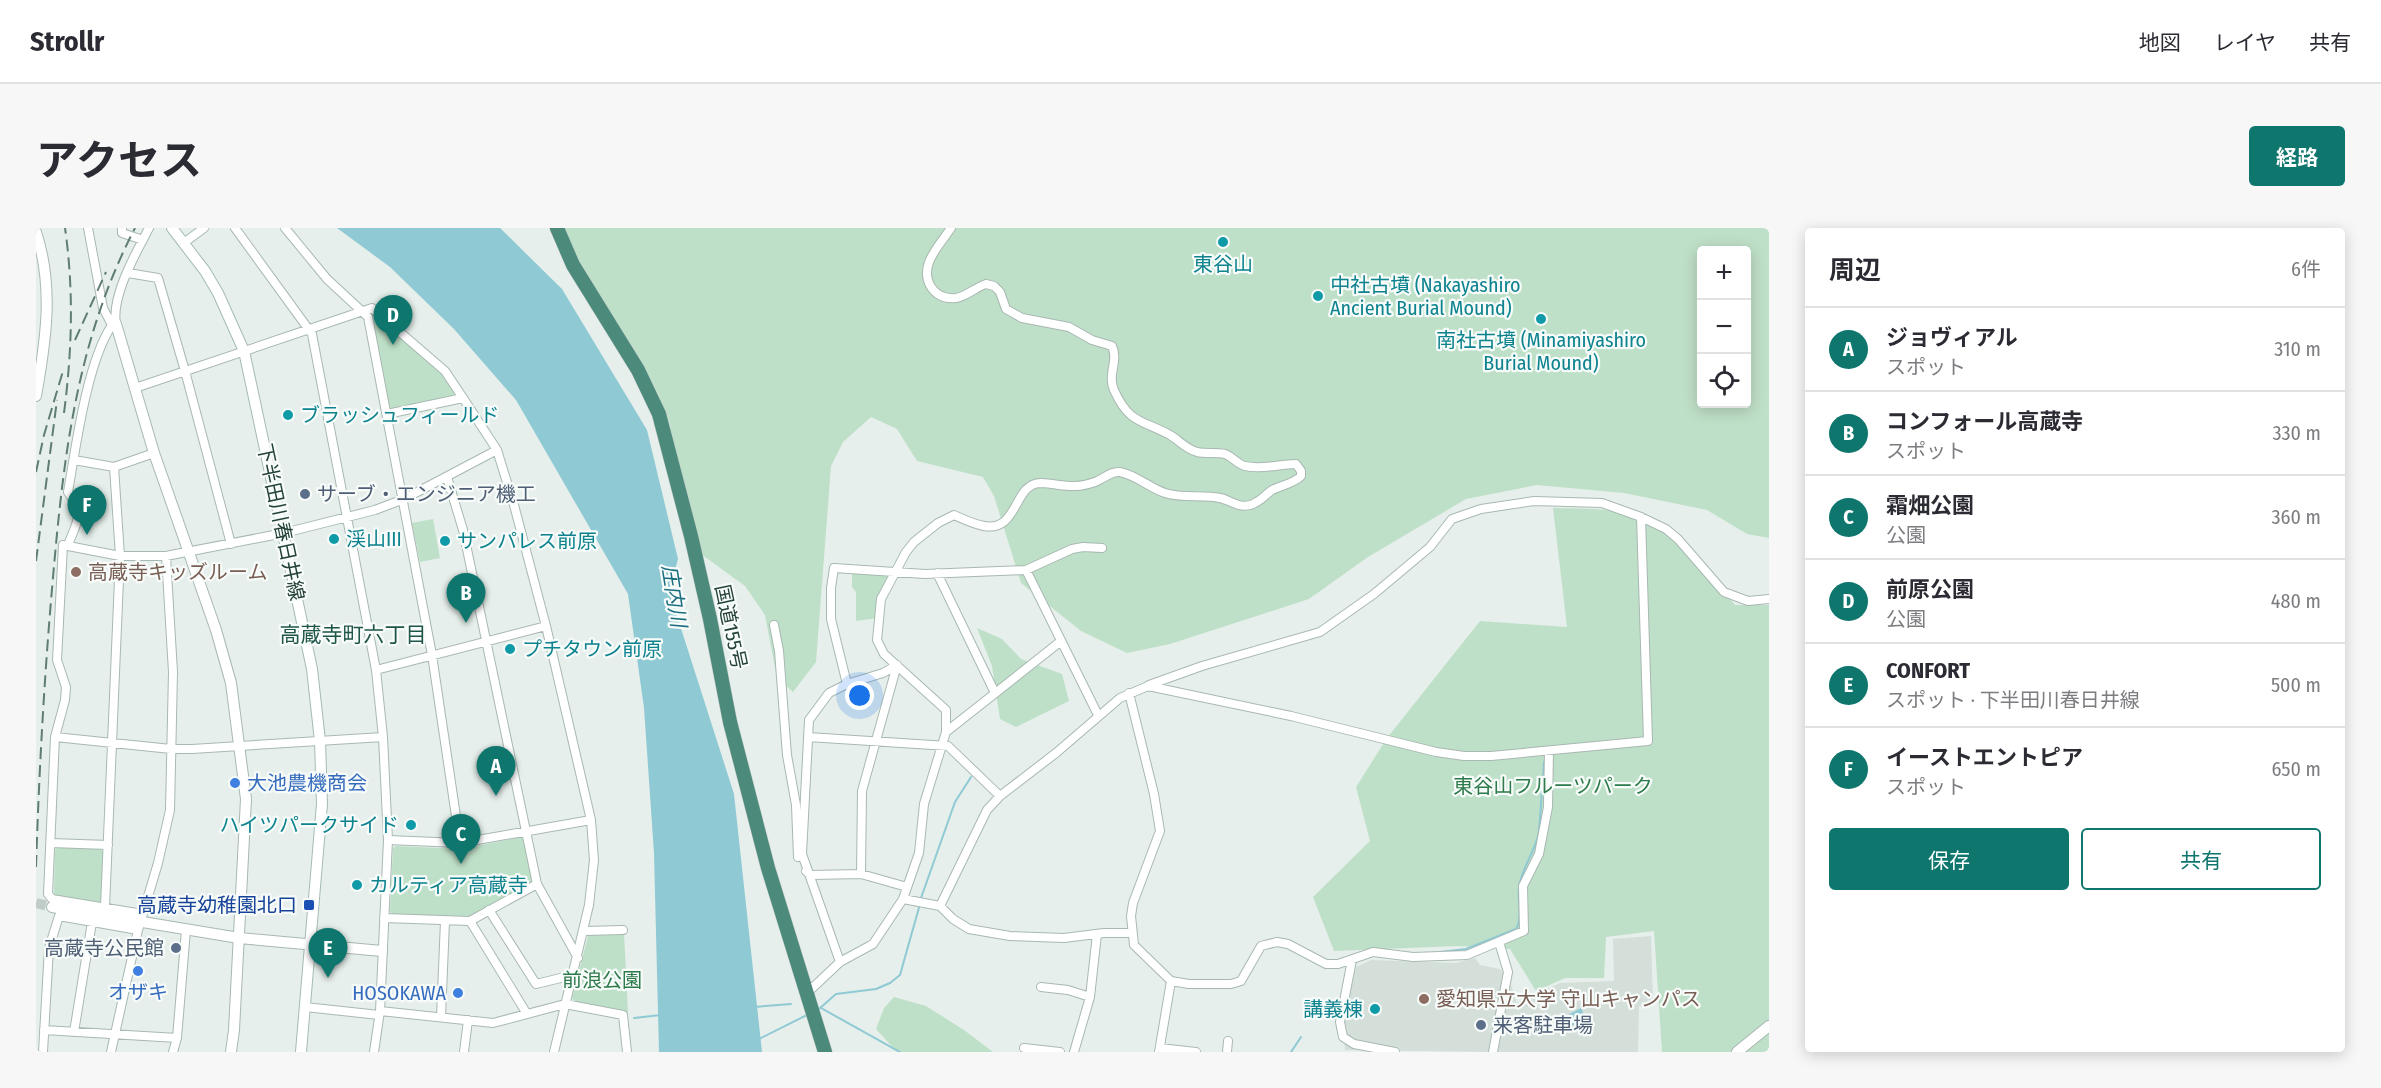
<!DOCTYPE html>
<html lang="ja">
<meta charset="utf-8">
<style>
body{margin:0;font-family:"Fira Sans Condensed","Noto Sans JP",sans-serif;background:#f7f7f7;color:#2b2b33}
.controls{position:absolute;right:18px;top:18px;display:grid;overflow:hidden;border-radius:6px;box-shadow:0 3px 15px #0003}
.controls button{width:54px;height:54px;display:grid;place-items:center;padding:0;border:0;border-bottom:2px solid #e1e1e2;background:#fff;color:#2b2b33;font:30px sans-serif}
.you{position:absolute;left:824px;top:468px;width:21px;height:21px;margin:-15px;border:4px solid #fff;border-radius:50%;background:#1a73e8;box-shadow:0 0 0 9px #1a73e833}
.badge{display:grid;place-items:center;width:39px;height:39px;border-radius:50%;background:#0f766e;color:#fff;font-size:20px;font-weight:700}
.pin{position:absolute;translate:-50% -50px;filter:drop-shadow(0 2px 3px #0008)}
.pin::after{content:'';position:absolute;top:32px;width:21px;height:18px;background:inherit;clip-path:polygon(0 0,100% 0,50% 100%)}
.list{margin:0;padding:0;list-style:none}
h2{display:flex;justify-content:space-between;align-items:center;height:78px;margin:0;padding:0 24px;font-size:26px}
h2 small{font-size:20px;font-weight:400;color:#7c7c81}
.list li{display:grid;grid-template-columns:39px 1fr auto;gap:18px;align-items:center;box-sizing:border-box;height:84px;padding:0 24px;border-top:2px solid #e1e1e2}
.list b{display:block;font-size:22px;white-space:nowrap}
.list p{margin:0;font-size:20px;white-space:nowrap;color:#7c7c81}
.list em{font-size:20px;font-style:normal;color:#7c7c81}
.actions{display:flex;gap:12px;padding:18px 24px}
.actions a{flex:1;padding:14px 0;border:2px solid #0f766e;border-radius:6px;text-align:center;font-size:21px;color:#0f766e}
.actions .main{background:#0f766e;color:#fff}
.icon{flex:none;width:33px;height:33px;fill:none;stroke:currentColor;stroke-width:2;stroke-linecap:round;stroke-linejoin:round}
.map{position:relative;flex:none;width:1733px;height:824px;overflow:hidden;border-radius:6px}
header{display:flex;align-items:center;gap:36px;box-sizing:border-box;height:84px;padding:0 30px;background:#fff;border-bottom:2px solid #e1e1e2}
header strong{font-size:28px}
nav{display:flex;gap:33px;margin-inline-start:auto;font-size:21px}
.intro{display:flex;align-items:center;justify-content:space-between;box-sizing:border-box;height:144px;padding:0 36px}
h1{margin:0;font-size:42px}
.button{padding:15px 27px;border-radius:6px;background:#0f766e;color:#fff;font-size:21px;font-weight:700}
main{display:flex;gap:36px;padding:0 36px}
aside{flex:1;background:#fff;border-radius:6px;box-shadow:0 3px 15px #0003}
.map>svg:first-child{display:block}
.built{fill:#d4dfda}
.green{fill:#bfe0c8;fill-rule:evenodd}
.water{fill:#8ec9d4}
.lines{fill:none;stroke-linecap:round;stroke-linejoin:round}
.stream{stroke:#8ec9d4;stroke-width:2}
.tertiary-tunnel{stroke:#bfccc8;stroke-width:10;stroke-dasharray:10 5;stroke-linecap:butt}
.minor-casing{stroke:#a8b8b2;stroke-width:10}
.tertiary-casing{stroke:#a8b8b2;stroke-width:12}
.secondary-casing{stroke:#a4bbb3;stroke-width:12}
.trunk-casing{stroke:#c2cac8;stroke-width:15}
.minor{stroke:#fff;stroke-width:8}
.tertiary{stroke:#fff;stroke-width:10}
.secondary{stroke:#fff;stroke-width:10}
.trunk{stroke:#4c8a7c;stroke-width:14}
.rail{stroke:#5f7d75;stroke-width:2;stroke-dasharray:12 6;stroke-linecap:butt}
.culture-dot{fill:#0f9aa8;stroke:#f7fbf9;stroke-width:2}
.service-dot{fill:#5c6f8a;stroke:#f7fbf9;stroke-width:2}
.education-dot{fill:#8d6e63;stroke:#f7fbf9;stroke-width:2}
.shop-dot{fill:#3f7fe0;stroke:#f7fbf9;stroke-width:2}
.transit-dot{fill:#1a4fb4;stroke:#f7fbf9;stroke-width:2}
.labels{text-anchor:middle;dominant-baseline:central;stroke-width:4.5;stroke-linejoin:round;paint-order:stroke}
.culture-label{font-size:20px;fill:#0d838f;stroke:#f7fbf9;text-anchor:start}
.service-label{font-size:20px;fill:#4e5e75;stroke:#f7fbf9;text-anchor:start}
.street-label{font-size:20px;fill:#24423a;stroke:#f7fbf9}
.education-label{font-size:20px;fill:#785e54;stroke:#f7fbf9;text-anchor:start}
.shop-label{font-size:20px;fill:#366cbe;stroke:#f7fbf9;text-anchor:start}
.park-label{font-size:20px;fill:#2d7a4b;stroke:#f7fbf9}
.transit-label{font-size:20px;fill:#164399;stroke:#f7fbf9;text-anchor:end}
.water-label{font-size:21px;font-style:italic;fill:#1c6f80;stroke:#f7fbf9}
.neighbourhood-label{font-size:21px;fill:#1f5548;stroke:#f7fbf9}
</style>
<header>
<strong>Strollr</strong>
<nav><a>地図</a><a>レイヤ</a><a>共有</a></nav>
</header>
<div class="intro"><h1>アクセス</h1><a class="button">経路</a></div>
<main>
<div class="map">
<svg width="1733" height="824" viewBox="0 0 1733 824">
<rect width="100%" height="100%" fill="#e6efeb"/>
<path class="built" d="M1615 708 1617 776 1603 778 1602 824H1460L1475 757 1481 775 1524 755 1578 753 1577 711Z
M1439 730 1444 737 1464 741 1468 747 1453 824 1309 822 1307 797 1320 739 1335 732 1420 735Z"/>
<path class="green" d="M527 0H1733V310L1711 306 1671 282 1588 265 1501 257 1430 271 1332 329 1273 371 1134 416 1091 425 1045 403 985 355 958 268 947 249 881 233 861 201 835 189 807 214 795 238 780 434 757 464 741 450 729 387 709 358 665 326 644 257 634 196 623 168 608 139 551 51ZM1666 22H1710V176H1666Z
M339 87 406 145 420 165 418 168 356 181 353 178 336 89Z
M1517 280C1546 281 1578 279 1605 289 1646 305 1672 345 1699 377H1733V824H1626L1618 703 1570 709 1568 750H1529L1500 763 1474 721 1423 718 1298 723 1277 669 1334 613 1320 559 1351 510 1444 393 1531 399Z
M397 291 404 330 384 334 376 295Z
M816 341 859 344 842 390 820 393V364L816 359Z
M941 400 966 411 985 431 1026 446 1033 473 980 499 964 491 956 438Z
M485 609 488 611 497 651 496 655 434 690 356 686 354 683 357 620 360 618 425 621Z
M22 619 65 621 67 624 65 673 63 675 20 668 18 665 19 622Z
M588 705 592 784 538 774 536 770 552 708 555 706Z
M858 769 890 778 928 802 957 824H861L840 801 848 780Z"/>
<path class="water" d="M301 0H464L526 61 611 202 642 331 633 363 698 566 726 824H623L618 625 608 480 592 366 480 172 418 101 354 39Z
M1545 780 1550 791 1523 804 1518 794Z"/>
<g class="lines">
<path class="stream" d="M885 670 919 574 935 549
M1404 724 1430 721 1480 701C1487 690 1481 672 1483 659 1486 639 1499 624 1503 604L1508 534
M718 779 755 776
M785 780 864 824
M783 781 800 766 840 761 854 755 864 747 884 676
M598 790 625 787
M723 811 771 787
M1255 824 1265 809"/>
<path class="tertiary-tunnel" d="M0 675 16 679"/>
<defs>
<path id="minor" d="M52 0 67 80 76 97
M86 0V5L107 12
M199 0 276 106 340 442 347 509 352 612 344 783 338 824
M249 0 291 51 332 89 396 427 424 615
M149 14 168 0
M92 45 122 50 149 143 195 316
M99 160 336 80 409 143 427 170
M351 186 427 170 461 222 478 277 510 398 555 592 558 632 553 677 518 824
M38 232 78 239 118 225
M411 249 427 302 501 656 542 730
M32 317C41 293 49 287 32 264 40 218 51 134 76 97L80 96C75 68 100 25 113 0
M990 342 1062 487
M901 345 959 465
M738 397 743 423 751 527 760 577 762 629
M340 442 510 398
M811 456 795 391V360L798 340 889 346 990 342 1036 321 1047 319 1066 320
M1113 457 1166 438 1284 404 1338 366 1394 319 1416 291 1445 281 1498 273 1566 275 1605 289 1630 301 1642 311 1688 364 1712 373 1733 371
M1093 465 1118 566 1124 603 1097 675 1095 688 1098 717 1135 753 1153 756H1195L1205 753 1225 718 1241 714 1252 716 1290 736H1302L1337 724 1377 729 1431 727 1488 703 1487 658 1503 626 1512 579 1513 523
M910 504V482L848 426 841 412 845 371 870 324 878 314 902 295 918 287C927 291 937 296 948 298 983 304 977 255 1005 255 1026 256 1037 262 1059 254 1067 251 1075 243 1084 244 1100 247 1114 260 1129 265 1147 271 1166 266 1184 270 1194 272 1202 280 1214 277 1223 275 1229 267 1236 262 1246 257 1257 256 1265 248V243L1260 236C1243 236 1226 242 1209 238 1201 236 1197 229 1189 226 1180 224 1170 226 1161 224 1150 221 1144 213 1134 207 1107 192 1093 196 1078 162 1071 147 1083 132 1076 118L1056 112 1033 99 986 90 970 81 964 64 958 58 950 56C940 59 931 68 920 70 910 71 901 68 895 59 882 38 903 18 915 0
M19 509 135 521H156L347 509
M772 509 912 518 964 568
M352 612 424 615 555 592
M15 615 72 617
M770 643 774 647 825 646 871 659
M825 646 826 563 861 437
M867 671 904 678 917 691 933 701 974 708 1028 710 1068 705H1096
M904 678 951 582 964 568 1020 525 1084 470 1112 458 1255 488 1400 524 1428 528H1455L1612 513 1605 289
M69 679 84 328 78 239
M453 682 500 756 537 747
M107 686 16 671 12 666 19 509 29 472 30 459 21 432 27 317 84 328H130L248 305 339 282 368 271 461 222
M348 690 434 693 501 656
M434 693 491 786
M548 703 587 702
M1316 732 1304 794 1307 809 1318 816 1359 824
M804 734 766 626 773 492 793 465 811 456 847 445 861 437
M1005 759 1032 762 1054 769
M771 765 804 734 837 716 867 671 883 625 888 576 910 504 1025 413
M269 779 343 787
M344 783 457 795 529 776 587 787 591 824
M405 789 409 693
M8 802 141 810
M38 804 56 694
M988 820 1024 824
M1124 820 1160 824
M7 824 13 720 23 688 102 702
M75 824 102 702 122 635 134 582 137 444 130 328
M137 824 141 810 150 702
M428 824 432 792
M1038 824 1054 769 1061 706
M1123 824 1135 753
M1191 824 1192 813
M1457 824 1472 744 1463 714"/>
<path id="tertiary" d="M0 4C18 59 10 112 0 168
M80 96 118 225 180 402 195 455 210 571 198 802 195 824
M16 679 203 710 346 723
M1701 824 1733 798"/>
<path id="secondary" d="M136 0 169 43 182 65 208 123 276 441 284 513 286 576 265 824"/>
<path id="trunk" d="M521 0 537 37 602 142 623 186 655 308 674 391 694 494 732 640 789 824"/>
</defs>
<use href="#minor" class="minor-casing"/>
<use href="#tertiary" class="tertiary-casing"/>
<use href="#secondary" class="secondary-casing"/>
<use href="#trunk" class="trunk-casing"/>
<use href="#minor" class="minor"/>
<use href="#tertiary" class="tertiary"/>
<use href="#secondary" class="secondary"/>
<use href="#trunk" class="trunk"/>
<path class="rail" d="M39 112 70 44
M28 185C36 123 38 63 29 0
M0 244 8 207 27 143
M0 333 21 172
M0 639C3 546 8 453 16 361 27 233 39 116 99 0"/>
</g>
<g class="culture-dot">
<circle cx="1187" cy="14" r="6"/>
<circle cx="1282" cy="68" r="6"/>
<circle cx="1505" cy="91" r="6"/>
<circle cx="252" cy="187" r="6"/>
<circle cx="298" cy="311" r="6"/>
<circle cx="409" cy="313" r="6"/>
<circle cx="474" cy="421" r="6"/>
<circle cx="375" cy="597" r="6"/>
<circle cx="321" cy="657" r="6"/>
<circle cx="1339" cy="781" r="6"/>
</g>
<g class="service-dot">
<circle cx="269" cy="266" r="6"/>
<circle cx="140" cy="720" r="6"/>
<circle cx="1445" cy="797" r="6"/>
</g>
<g class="education-dot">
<circle cx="40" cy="344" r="6"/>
<circle cx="1388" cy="771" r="6"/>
</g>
<g class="shop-dot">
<circle cx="199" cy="555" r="6"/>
<circle cx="102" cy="743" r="6"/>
<circle cx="422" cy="765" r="6"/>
</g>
<rect class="transit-dot" x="267" y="671" width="12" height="12" rx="3"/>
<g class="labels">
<g class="culture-label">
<text x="1187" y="36" text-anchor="middle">東谷山</text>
<text x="1294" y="57">中社古墳 (Nakayashiro<tspan x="1294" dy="23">Ancient Burial Mound)</tspan></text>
<text x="1505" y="112" text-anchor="middle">南社古墳 (Minamiyashiro<tspan x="1505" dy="23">Burial Mound)</tspan></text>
<text x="264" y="187">ブラッシュフィールド</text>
<text x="310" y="311">渓山III</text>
<text x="421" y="313">サンパレス前原</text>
<text x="486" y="421">プチタウン前原</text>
<text x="363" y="597" text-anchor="end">ハイツパークサイド</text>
<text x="333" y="657">カルティア高蔵寺</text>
<text x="1327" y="781" text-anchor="end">講義棟</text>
</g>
<g class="service-label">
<text x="281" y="266">サーブ・エンジニア機工</text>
<text x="128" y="720" text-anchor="end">高蔵寺公民館</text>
<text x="1457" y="797">来客駐車場</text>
</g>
<g class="street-label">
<text transform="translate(245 294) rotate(78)">下半田川春日井線</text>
<text transform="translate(695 399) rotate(78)">国道155号</text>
</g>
<g class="education-label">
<text x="52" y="344">高蔵寺キッズルーム</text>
<text x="1400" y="771">愛知県立大学 守山キャンパス</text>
</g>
<g class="shop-label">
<text x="211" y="555">大池農機商会</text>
<text x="102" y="764" text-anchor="middle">オザキ</text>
<text x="410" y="765" text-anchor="end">HOSOKAWA</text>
</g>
<g class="park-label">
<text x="1517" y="558">東谷山フルーツパーク</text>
<text x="566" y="752">前浪公園</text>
</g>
<g class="transit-label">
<text x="261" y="677">高蔵寺幼稚園北口</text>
</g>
<g class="water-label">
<text transform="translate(638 368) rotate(81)">庄内川</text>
</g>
<g class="neighbourhood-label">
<text x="317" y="407">高蔵寺町六丁目</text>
</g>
</g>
</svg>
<div class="controls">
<button>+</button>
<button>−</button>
<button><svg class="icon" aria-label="locate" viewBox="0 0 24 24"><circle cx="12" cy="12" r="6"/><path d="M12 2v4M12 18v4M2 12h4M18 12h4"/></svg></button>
</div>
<div class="you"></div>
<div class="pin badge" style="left:460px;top:568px">A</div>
<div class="pin badge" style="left:430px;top:395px">B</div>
<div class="pin badge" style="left:425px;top:636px">C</div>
<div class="pin badge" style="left:357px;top:117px">D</div>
<div class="pin badge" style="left:292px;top:750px">E</div>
<div class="pin badge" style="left:51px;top:307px">F</div>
</div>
<aside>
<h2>周辺<small>6件</small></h2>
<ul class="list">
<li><span class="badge">A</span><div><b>ジョヴィアル</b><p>スポット</p></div><em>310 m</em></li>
<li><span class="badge">B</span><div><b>コンフォール高蔵寺</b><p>スポット</p></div><em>330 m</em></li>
<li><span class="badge">C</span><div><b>霜畑公園</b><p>公園</p></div><em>360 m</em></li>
<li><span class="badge">D</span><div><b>前原公園</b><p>公園</p></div><em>480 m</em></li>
<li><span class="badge">E</span><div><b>CONFORT</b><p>スポット · 下半田川春日井線</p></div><em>500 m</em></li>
<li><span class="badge">F</span><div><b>イーストエントピア</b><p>スポット</p></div><em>650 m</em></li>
</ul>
<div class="actions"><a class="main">保存</a><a>共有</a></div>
</aside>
</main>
